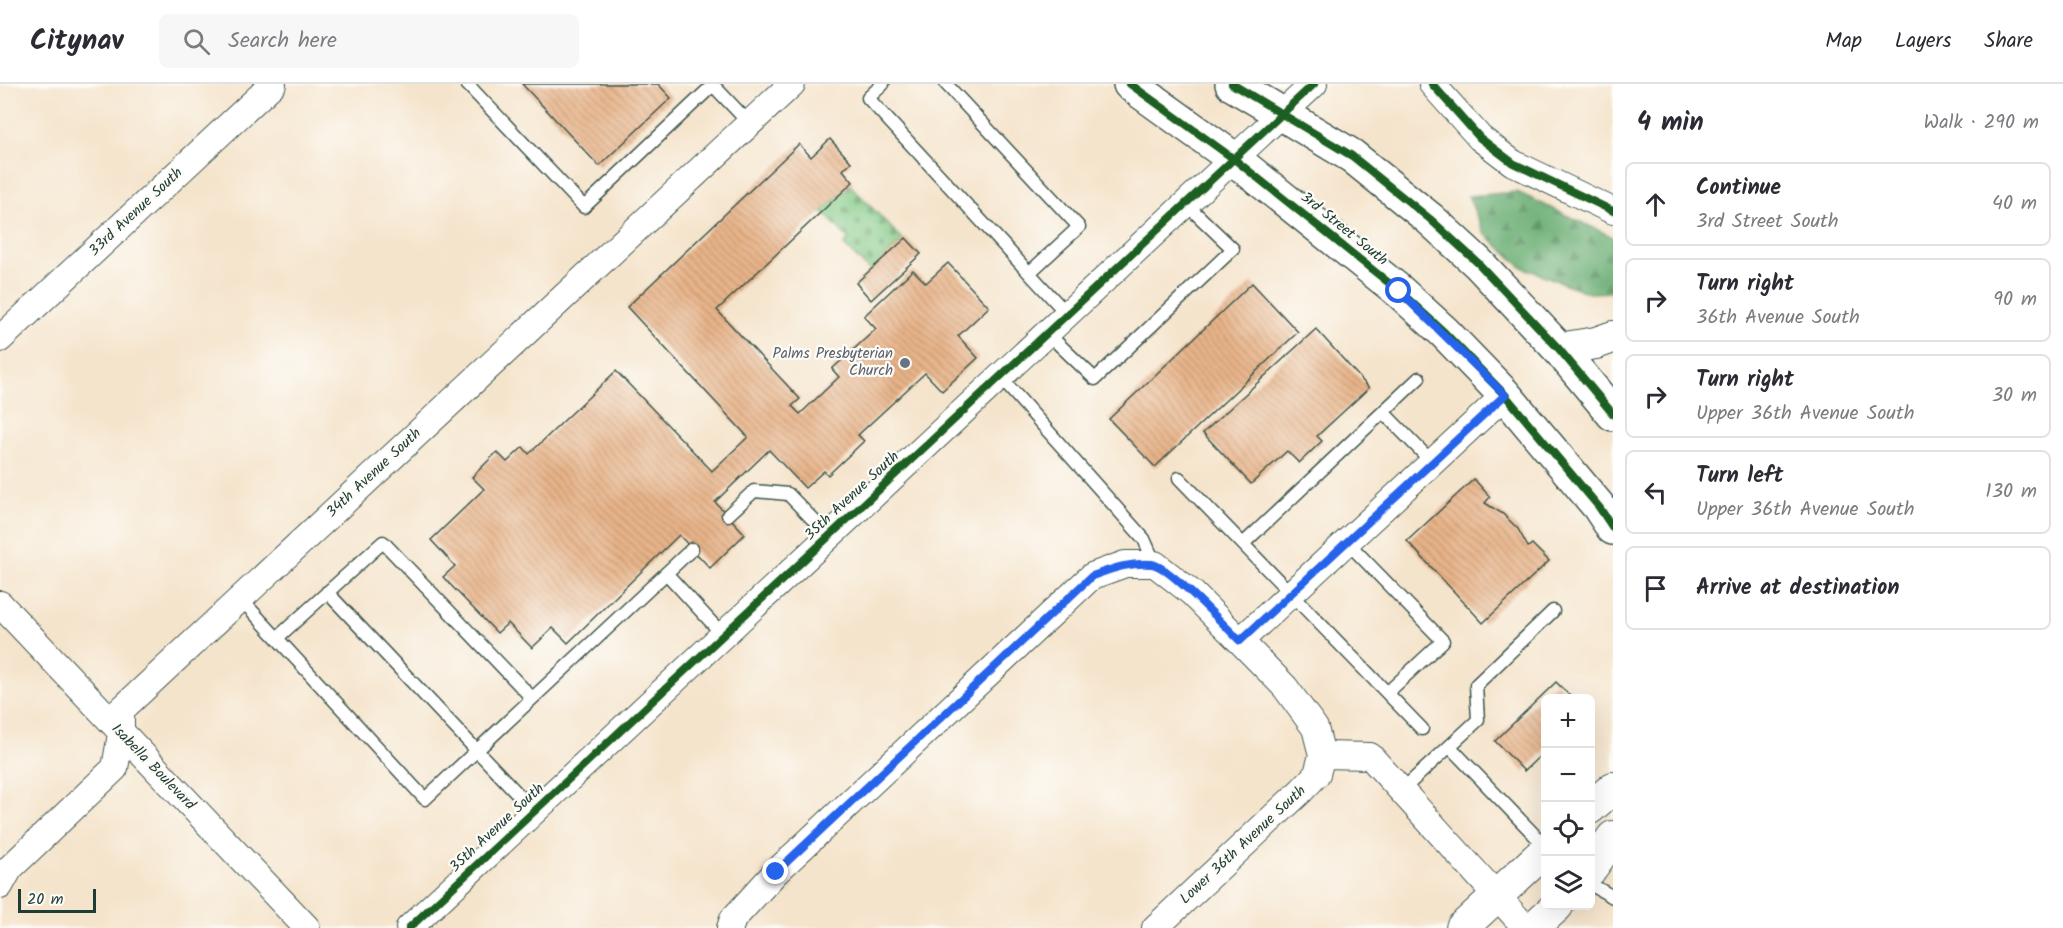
<!DOCTYPE html>
<meta charset="utf-8">
<style>
body{margin:0;font-family:Kalam,sans-serif;background:#f7f7f7;color:#2b2b33}
.controls{position:absolute;right:18px;bottom:18px;display:grid;overflow:hidden;border-radius:9px;box-shadow:0 6px 24px #0002}
.controls button{width:54px;height:54px;display:grid;place-items:center;padding:0;border:0;border-bottom:2px solid #e1e1e2;background:#fff;color:#2b2b33;font:30px sans-serif}
.scale{position:absolute;left:18px;bottom:15px;width:78px;box-sizing:border-box;padding-left:6px;border:3px solid #1f3d34;border-top:0;font-size:16px;line-height:21px;white-space:nowrap;color:#1f3d34;-webkit-text-stroke:4px #fdfcf7;paint-order:stroke}
.stop{position:absolute;width:18px;height:18px;margin:-14px;border:4px solid #2563eb;border-radius:50%;background:#fff}
.stop.end{background:#2563eb;border-color:#fff;box-shadow:0 2px 6px #0008}
.list{margin:0;padding:0;list-style:none}
h2{display:flex;justify-content:space-between;align-items:center;height:78px;margin:0;padding:0 24px;font-size:26px}
h2 small{font-size:20px;font-weight:400;color:#7c7c81}
.list li{display:grid;grid-template-columns:39px 1fr auto;gap:18px;align-items:center;box-sizing:border-box;height:84px;margin:0 12px 12px;padding:0 12px;border:2px solid #e1e1e2;border-radius:9px}
.list b{display:block;font-size:22px;white-space:nowrap}
.list p{margin:0;font-size:20px;white-space:nowrap;color:#7c7c81}
.list em{font-size:20px;font-style:normal;color:#7c7c81}
.icon{flex:none;width:33px;height:33px;fill:none;stroke:currentColor;stroke-width:2;stroke-linecap:round;stroke-linejoin:round}
.map{position:relative;flex:none;width:1613px;height:844px;overflow:hidden}
header{display:flex;align-items:center;gap:36px;box-sizing:border-box;height:84px;padding:0 30px;background:#fff;border-bottom:2px solid #e1e1e2}
header strong{font-size:28px}
nav{display:flex;gap:33px;margin-inline-start:auto;font-size:21px}
.search{width:420px;height:54px;background:#f7f7f7;display:flex;align-items:center;gap:15px;box-sizing:border-box;padding:0 21px;border-radius:9px;color:#7c7c81;font-size:22px}
main{display:flex}
aside{flex:1;background:#fff}
.map>svg:first-child{display:block}
.forest{fill:url(#forest-firs);stroke:#447553;stroke-width:1.5}
.cemetery{fill:url(#cemetery-stones);stroke:#50835c;stroke-width:1.5}
.building{fill:url(#building-back-hatch)}
.lines{fill:none;stroke-linecap:round;stroke-linejoin:round}
.service-casing{stroke:#3f564b;stroke-width:15}
.minor-casing{stroke:#3f564b;stroke-width:28}
.tertiary-casing{stroke:#3f564b;stroke-width:34}
.primary-casing{stroke:#3f564b;stroke-width:36}
.service{stroke:#fff;stroke-width:12}
.minor{stroke:#fff;stroke-width:26}
.tertiary{stroke:#fff;stroke-width:32}
.primary{stroke:#fff;stroke-width:33}
.cycleway-casing{stroke:#fdfcf7;stroke-width:11}
.cycleway{stroke:#1b5e20;stroke-width:8}
.route{stroke:#2563eb;stroke-width:8}
.worship-dot{fill:#6b7280;stroke:#fdfcf7;stroke-width:2}
.labels{text-anchor:middle;dominant-baseline:central;stroke-width:4.5;stroke-linejoin:round;paint-order:stroke}
.street-label{font-size:15px;fill:#1f3d34;stroke:#fdfcf7}
.worship-label{font-size:15px;fill:#5b616d;stroke:#fdfcf7;text-anchor:end}
</style>
<header>
<strong>Citynav</strong>
<div class="search"><svg class="icon" aria-label="search" viewBox="0 0 24 24"><circle cx="10" cy="10" r="6"/><path d="M15 15l6 6"/></svg>Search here</div>
<nav><a>Map</a><a>Layers</a><a>Share</a></nav>
</header>
<main>
<div class="map">
<svg width="1613" height="844" viewBox="0 0 1613 844">
<defs>
<pattern id="forest-firs" width="22" height="20" patternUnits="userSpaceOnUse" patternTransform="scale(1.5)"><rect width="22" height="20" fill="#69ad72"/><path d="M5 1l3.5 6h-7zM16 11l3.5 6h-7z" fill="#568e5e"/></pattern>
<pattern id="cemetery-stones" width="16" height="16" patternUnits="userSpaceOnUse" patternTransform="scale(1.5)"><rect width="16" height="16" fill="#82c984"/><path d="M2 7V4a2 2 0 0 1 4 0v3zM10 15v-3a2 2 0 0 1 4 0v3z" fill="#6aa46d"/></pattern>
<pattern id="building-back-hatch" width="6" height="6" patternUnits="userSpaceOnUse" patternTransform="scale(1.5)"><rect width="6" height="6" fill="#e9b489"/><path d="M-1 5l2 2M0 0l6 6M5-1l2 2" fill="none" stroke="#bc9471"/></pattern>
</defs>
<rect width="100%" height="100%" fill="#fdfcf7"/>
<filter id="ink" filterUnits="userSpaceOnUse"><feTurbulence type="fractalNoise" baseFrequency=".0167" numOctaves="2"/><feDisplacementMap in="SourceGraphic" scale="12" xChannelSelector="R" yChannelSelector="G"/><feConvolveMatrix kernelMatrix="1 2 1 2 8 2 1 2 1" color-interpolation-filters="sRGB"/></filter>
<filter id="wash" filterUnits="userSpaceOnUse"><feTurbulence type="fractalNoise" baseFrequency=".008" numOctaves="4" result="noise"/><feDisplacementMap in="SourceGraphic" scale="24" xChannelSelector="R" yChannelSelector="G"/><feGaussianBlur stdDeviation="1.35" result="paint"/><feColorMatrix in="noise" values="0 0 0 0 0 0 0 0 0 0 0 0 0 0 0 0 0 1.4 0 .05"/><feComposite in="paint" operator="in"/></filter>
<g filter="url(#wash)">
<rect width="100%" height="100%" fill="#f5e4cc"/>
<path class="forest" d="M1517 108 1613 153V208L1589 209 1522 183 1484 149 1468 112Z"/>
<path class="cemetery" d="M850 101 903 156 870 187 844 161 849 155 822 127Z"/>
<g id="blocks">
<path class="building" d="M522 0H658L671 14 599 82Z
M830 55 851 78 843 86 853 98 717 226 800 315 792 322 800 330 839 293 832 285 876 245 864 232 913 186 926 199 948 179 989 223 958 252 978 274 942 307 925 289 858 351 864 357 828 391 824 387 805 404 769 366 715 418 745 450 710 484 679 451 568 559 553 544 532 564 508 539 497 549 443 493 455 482 431 456 484 405 472 393 497 368 507 378 523 363 529 370 616 287 712 387 748 353 627 223 799 60 811 73Z
M906 154 921 170 871 216 856 199Z
M1252 199 1298 248 1155 383 1109 335Z
M1316 245 1369 304 1317 352 1322 357 1299 379 1287 367 1251 400 1203 349Z
M1474 395 1490 413 1485 419 1503 430 1518 445 1528 463 1532 460 1549 477 1483 539 1407 457Z
M1556 598 1572 614H1546V666L1524 687 1495 657Z"/>
</g>
</g>
<g filter="url(#ink)">
<use href="#blocks" fill-opacity="0" stroke="#3f564b" stroke-width="1.5"/>
<g class="lines">
<defs>
<path id="service" d="M467 0 584 123 713 1
M712 0 749 39
M883 0 868 14 1067 230
M946 0 1079 143 1029 189
M1047 249 1095 295 1233 165 1185 119
M1000 293 1144 455 1155 480
M1383 328 1432 378
M1179 394 1422 645
M728 431 754 407 788 410 829 452
M1347 458 1443 557 1387 609
M1243 460 1419 294
M666 489 723 551
M327 508 534 727
M240 514 425 715 692 465
M277 554 383 458 532 614
M1451 664 1546 763
M1401 707 1478 636 1476 601 1553 527
M1590 800 1613 813"/>
<path id="minor" d="M1432 0 1480 54 1513 79 1613 127
M0 255 273 0
M0 520 307 844
M1240 557 1505 311
M1322 671 1370 672 1526 844
M0 802 10 784 115 684 121 650V626L792 0
M409 844 1314 0
M730 844 733 835 776 788 1092 492 1125 480H1155L1192 509 1240 557 1285 603 1315 644 1322 671 1317 690 1302 706 1155 844"/>
<path id="tertiary" d="M1559 265 1596 259 1613 253
M1590 724 1613 704
M1590 786 1613 753
M1462 844 1546 766
M1533 844 1557 822"/>
<path id="primary" d="M1130 0 1234 75 1399 207 1444 248 1505 311 1599 423 1613 444
M1232 0 1352 72 1430 135 1478 179 1559 265 1613 330"/>
</defs>
<use href="#service" class="service-casing"/>
<use href="#minor" class="minor-casing"/>
<use href="#tertiary" class="tertiary-casing"/>
<use href="#primary" class="primary-casing"/>
<use href="#service" class="service"/>
<use href="#minor" class="minor"/>
<use href="#tertiary" class="tertiary"/>
<use href="#primary" class="primary"/>
<defs>
<path id="cycleway" d="M1130 0 1234 75 1399 207 1444 248 1505 311 1599 423 1613 444
M1232 0 1352 72 1430 135 1478 179 1559 265 1613 330
M1432 0 1480 54 1513 79 1613 127
M409 844 1314 0"/>
</defs>
<use href="#cycleway" class="cycleway-casing"/>
<use href="#cycleway" class="cycleway"/>
</g>
</g>
<g class="lines" filter="url(#ink)">
<path class="route" d="M776 788 1092 492C1112 485 1130 478 1152 480 1169 482 1225 542 1240 557L1505 311 1399 207"/>
</g>
<circle class="worship-dot" cx="905" cy="279" r="6"/>
<g class="labels">
<g class="street-label">
<text transform="translate(136 128) rotate(-43)">33rd Avenue South</text>
<text transform="translate(1344 145) rotate(39)">3rd Street South</text>
<text transform="translate(374 389) rotate(-43)">34th Avenue South</text>
<text transform="translate(852 412) rotate(-43)">35th Avenue South</text>
<text transform="translate(153 683) rotate(46)">Isabella Boulevard</text>
<text transform="translate(497 744) rotate(-43)">35th Avenue South</text>
<text transform="translate(1243 761) rotate(-43)">Lower 36th Avenue South</text>
</g>
<g class="worship-label">
<text x="893" y="270">Palms Presbyterian<tspan x="893" dy="17">Church</tspan></text>
</g>
</g>
</svg>
<div class="controls">
<button>+</button>
<button>−</button>
<button><svg class="icon" aria-label="locate" viewBox="0 0 24 24"><circle cx="12" cy="12" r="6"/><path d="M12 2v4M12 18v4M2 12h4M18 12h4"/></svg></button>
<button><svg class="icon" aria-label="layers" viewBox="0 0 24 24"><path d="M12 4l9 5-9 5-9-5zM3 14l9 5 9-5"/></svg></button>
</div>
<div class="scale">20 m</div>
<div class="stop" style="left:1399px;top:207px"></div>
<div class="stop end" style="left:776px;top:788px"></div>
</div>
<aside>
<h2>4 min<small>Walk · 290 m</small></h2>
<ul class="list">
<li><svg class="icon" aria-label="ahead" viewBox="0 0 24 24"><path d="M12 20V5M6 11l6-6 6 6"/></svg><div><b>Continue</b><p>3rd Street South</p></div><em>40 m</em></li>
<li><svg class="icon" aria-label="right" viewBox="0 0 24 24"><path d="M7 20v-9h11M14 6l5 5-5 5"/></svg><div><b>Turn right</b><p>36th Avenue South</p></div><em>90 m</em></li>
<li><svg class="icon" aria-label="right" viewBox="0 0 24 24"><path d="M7 20v-9h11M14 6l5 5-5 5"/></svg><div><b>Turn right</b><p>Upper 36th Avenue South</p></div><em>30 m</em></li>
<li><svg class="icon" aria-label="left" viewBox="0 0 24 24"><path d="M17 20v-9H6M10 6l-5 5 5 5"/></svg><div><b>Turn left</b><p>Upper 36th Avenue South</p></div><em>130 m</em></li>
<li><svg class="icon" aria-label="arrive" viewBox="0 0 24 24"><path d="M6 21V4h12l-3 4 3 4H6"/></svg><div><b>Arrive at destination</b></div></li>
</ul>
</aside>
</main>
